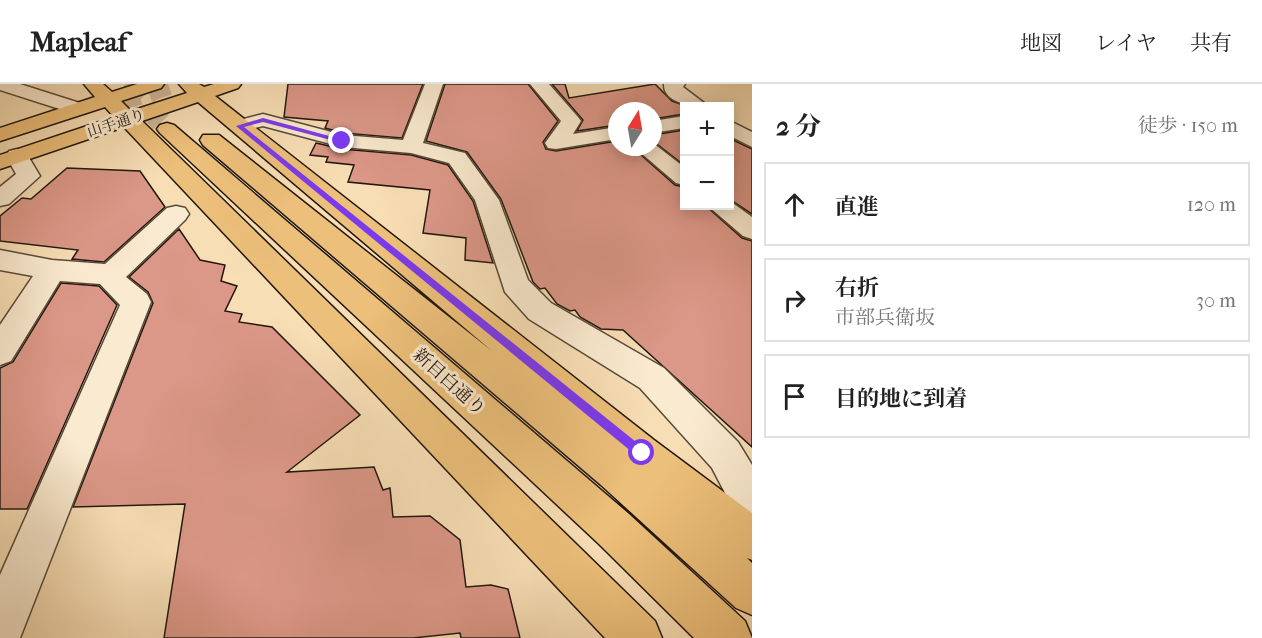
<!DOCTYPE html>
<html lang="ja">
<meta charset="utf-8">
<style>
body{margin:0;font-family:"IM FELL French Canon","Noto Serif JP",serif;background:#f2f2f2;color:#222}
.controls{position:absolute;right:18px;top:18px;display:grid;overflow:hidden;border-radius:0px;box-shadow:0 3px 15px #0003}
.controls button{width:54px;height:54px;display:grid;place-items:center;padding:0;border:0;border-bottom:2px solid #e0e0e0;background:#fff;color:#222;font:30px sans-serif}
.compass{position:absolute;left:608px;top:18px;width:54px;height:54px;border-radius:50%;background:#fff;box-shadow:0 3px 15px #0003;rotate:11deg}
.stop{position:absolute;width:18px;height:18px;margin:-14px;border:4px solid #7c3aed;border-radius:50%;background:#fff}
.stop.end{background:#7c3aed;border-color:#fff;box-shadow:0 2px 6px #0008}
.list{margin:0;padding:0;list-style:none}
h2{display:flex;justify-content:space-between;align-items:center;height:78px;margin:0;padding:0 24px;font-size:26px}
h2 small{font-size:20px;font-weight:400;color:#767676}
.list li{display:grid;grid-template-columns:39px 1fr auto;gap:18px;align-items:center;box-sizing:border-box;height:84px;margin:0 12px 12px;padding:0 12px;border:2px solid #e0e0e0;border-radius:0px}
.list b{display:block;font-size:22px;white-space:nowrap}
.list p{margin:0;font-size:20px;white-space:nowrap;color:#767676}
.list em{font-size:20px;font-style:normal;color:#767676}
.icon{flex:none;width:33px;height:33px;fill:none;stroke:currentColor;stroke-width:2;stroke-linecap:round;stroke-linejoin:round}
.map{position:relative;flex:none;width:752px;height:554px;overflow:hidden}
header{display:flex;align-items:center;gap:36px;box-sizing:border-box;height:84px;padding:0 30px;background:#fff;border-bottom:2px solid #e0e0e0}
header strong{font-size:28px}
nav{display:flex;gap:33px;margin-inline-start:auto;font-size:21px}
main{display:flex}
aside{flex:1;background:#fff}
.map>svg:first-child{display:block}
.building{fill:#db9787;stroke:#21170f;stroke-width:1.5}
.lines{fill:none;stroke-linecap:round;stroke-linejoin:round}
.major-tunnel{stroke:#cdb694;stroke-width:21;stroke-dasharray:21 10;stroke-linecap:butt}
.highway-tunnel{stroke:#cdb694;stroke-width:21;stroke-dasharray:21 10;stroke-linecap:butt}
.minor-casing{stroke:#574938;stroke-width:3}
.major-casing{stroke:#21170f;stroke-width:3}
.minor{fill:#faeacf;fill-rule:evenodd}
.major{fill:#ecbf7a;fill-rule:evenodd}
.route{fill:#7c3aed}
.labels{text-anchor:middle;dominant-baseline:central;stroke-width:6;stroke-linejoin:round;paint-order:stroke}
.far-street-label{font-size:15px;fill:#21170f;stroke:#faeacf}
.street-label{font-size:18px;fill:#21170f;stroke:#faeacf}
</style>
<header>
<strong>Mapleaf</strong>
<nav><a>地図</a><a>レイヤ</a><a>共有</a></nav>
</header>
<main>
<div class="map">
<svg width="752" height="554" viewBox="0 0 752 554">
<rect width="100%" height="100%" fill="#f8deb5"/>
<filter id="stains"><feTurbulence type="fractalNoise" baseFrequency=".00333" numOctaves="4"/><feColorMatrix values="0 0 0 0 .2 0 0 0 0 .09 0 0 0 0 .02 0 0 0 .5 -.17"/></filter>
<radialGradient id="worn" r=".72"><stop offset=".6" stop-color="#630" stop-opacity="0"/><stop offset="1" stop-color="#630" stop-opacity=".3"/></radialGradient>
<path class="building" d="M288 0H423L402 54 343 49 325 44 328 37 284 33Z
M445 0H528L558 37 543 58 546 65 556 67 617 57V63H632L675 101 684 103V122H706L742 154 752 157V363L623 246 601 245 580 233 575 226 570 227 557 220 545 204 540 205 533 198 501 115 467 68 426 57Z
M552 0H565L569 14 655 0 672 17 686 22 684 30 653 35V27H617V41L577 47 583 36Z
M684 46V81L653 57V51Z
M729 54 752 65V130L729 115Z
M316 59 342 65 411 71 448 81 473 117 493 179 465 176 466 154 423 149 430 106 348 98 354 81 326 78 328 73 310 71Z
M67 84 140 87 165 123 104 178 72 175 78 166 0 157V132L22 114 31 115Z
M179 145 200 176 225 181 221 197 237 202 225 227 242 230 239 238 272 243 360 331 287 388 374 383 383 406 390 404 393 433 430 432 460 456 466 503 491 501 508 505 520 554H461L460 549 413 554H164L185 420 73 423 153 219 148 208 129 193Z
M61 199 99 202 117 221 27 425H0V284L13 278Z"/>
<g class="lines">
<path class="major-tunnel" d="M126 0 167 45"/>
<path class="highway-tunnel" d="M119 17 170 0"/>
<defs>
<path id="minor" d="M0 0H20L86 21 89 25 86 29H72L0 6Z
M425 0H443L423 59 465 69 499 116 528 196 551 219 664 284 738 358 752 381V440L738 434 712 384 640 304 529 235 505 208 475 116 449 79 411 69 342 63 263 42 239 48 232 46 229 42 232 38 263 30 343 51 403 56Z
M530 0H549L578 33 581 37 573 50 617 43V55L556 65 548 64 545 59 561 37Z
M664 0H685L683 3 708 22C693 23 663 19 664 0Z
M684 32V44L653 49V37Z
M730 37 752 48V63L730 52Z
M653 59 684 83V101L676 99 634 63H653Z
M17 65 25 67 40 92 9 120 0 122V103L16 90 6 72 9 67Z
M730 117 752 133V155L743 152 708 122H730Z
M176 122 185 124 189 130 185 136 126 193 147 210 151 218 20 554H0V491L120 221 100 200 60 197 11 277 0 281V241L33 192 0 186V166L52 176 105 180 167 124Z"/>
<path id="major" d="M84 0H103L112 8 137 0H164L161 4 121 17 131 27 187 9 179 0H199L204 3 214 0H241L238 4 215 12 654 356 752 429V476L747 474 752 479V531L736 524 601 401 203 61 200 56 203 51H219L492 267 198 18 142 37 655 537 662 554H605L124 43 0 85V71L114 33 105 23 0 57V44L95 13Z
M167 39 174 41 629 430 745 537 752 554H694L599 460 160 49 157 45 160 41Z"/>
</defs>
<use href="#minor" class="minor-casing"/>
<use href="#major" class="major-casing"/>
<use href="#minor" class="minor"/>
<use href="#major" class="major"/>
</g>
<path class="route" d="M263 34 344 56 342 59 263 38 244 43 646 366V373H638L236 42Z"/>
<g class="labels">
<g class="far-street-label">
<text transform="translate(116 39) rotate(-18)">山手通り</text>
</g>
<g class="street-label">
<text transform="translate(449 298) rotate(42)">新目白通り</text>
</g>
</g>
<rect width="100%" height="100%" filter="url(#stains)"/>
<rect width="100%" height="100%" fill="url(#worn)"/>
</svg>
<div class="controls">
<button>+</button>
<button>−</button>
</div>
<svg class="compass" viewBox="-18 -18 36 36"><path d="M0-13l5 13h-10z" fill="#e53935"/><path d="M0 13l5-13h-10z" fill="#767676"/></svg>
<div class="stop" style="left:642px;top:369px"></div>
<div class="stop end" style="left:342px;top:57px"></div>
</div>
<aside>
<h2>2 分<small>徒歩 · 150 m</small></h2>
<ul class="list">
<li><svg class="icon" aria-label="ahead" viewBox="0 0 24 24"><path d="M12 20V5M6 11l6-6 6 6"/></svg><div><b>直進</b></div><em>120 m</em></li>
<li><svg class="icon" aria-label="right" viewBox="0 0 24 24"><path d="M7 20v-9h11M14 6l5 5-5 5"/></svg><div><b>右折</b><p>市部兵衛坂</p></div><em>30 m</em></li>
<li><svg class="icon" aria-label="arrive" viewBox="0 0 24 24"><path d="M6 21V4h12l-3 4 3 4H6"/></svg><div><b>目的地に到着</b></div></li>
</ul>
</aside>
</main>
